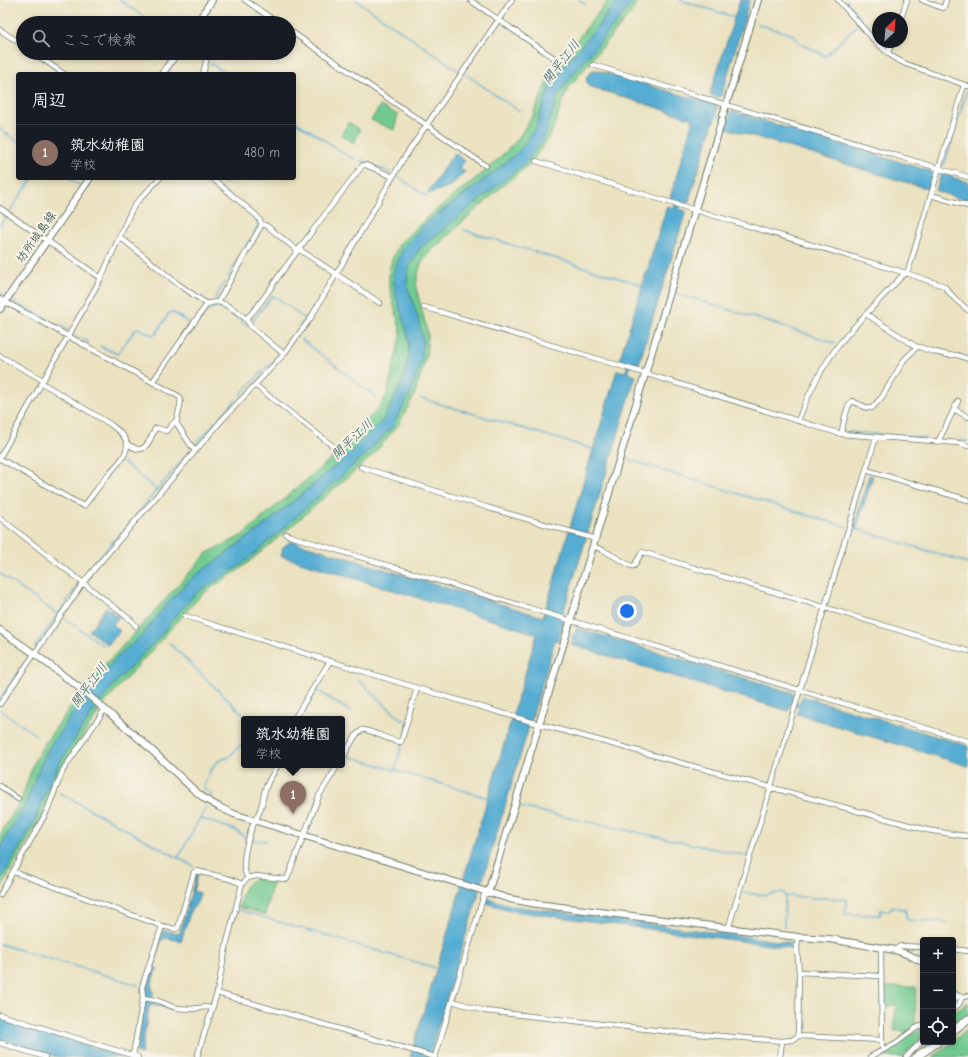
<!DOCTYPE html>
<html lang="ja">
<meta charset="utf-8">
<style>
body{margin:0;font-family:"Comic Neue","Klee One",sans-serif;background:#20242c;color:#f1f3f6}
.controls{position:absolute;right:12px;bottom:12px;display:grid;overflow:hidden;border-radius:4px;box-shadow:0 2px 6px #0003}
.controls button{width:36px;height:36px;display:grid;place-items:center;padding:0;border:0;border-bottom:1px solid #363941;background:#171b24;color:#f1f3f6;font:20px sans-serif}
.compass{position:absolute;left:872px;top:12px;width:36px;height:36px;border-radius:50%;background:#171b24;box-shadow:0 2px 6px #0003;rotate:26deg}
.you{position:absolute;left:627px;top:611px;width:14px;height:14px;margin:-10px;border:3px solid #fff;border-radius:50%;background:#1a73e8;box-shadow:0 0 0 6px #1a73e833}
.badge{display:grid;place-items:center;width:26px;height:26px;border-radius:50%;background:#ea580c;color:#fff;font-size:13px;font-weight:700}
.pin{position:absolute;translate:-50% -33px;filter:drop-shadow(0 1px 2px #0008)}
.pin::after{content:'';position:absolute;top:21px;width:14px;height:12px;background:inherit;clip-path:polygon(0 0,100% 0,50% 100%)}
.popup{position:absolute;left:241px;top:716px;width:104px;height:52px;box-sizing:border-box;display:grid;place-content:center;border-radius:4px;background:#171b24;filter:drop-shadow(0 1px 3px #0005);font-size:13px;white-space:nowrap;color:#9ea1a6}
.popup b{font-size:15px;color:#f1f3f6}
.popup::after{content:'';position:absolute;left:50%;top:100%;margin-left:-8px;border:8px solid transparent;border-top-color:#171b24}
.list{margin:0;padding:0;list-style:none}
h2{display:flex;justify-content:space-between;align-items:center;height:52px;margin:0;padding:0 16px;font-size:17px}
h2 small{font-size:13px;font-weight:400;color:#9ea1a6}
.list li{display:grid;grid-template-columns:26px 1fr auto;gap:12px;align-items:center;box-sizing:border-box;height:56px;padding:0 16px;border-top:1px solid #363941}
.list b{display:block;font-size:15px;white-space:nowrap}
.list p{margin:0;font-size:13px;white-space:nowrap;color:#9ea1a6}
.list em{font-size:13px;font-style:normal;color:#9ea1a6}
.icon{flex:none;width:22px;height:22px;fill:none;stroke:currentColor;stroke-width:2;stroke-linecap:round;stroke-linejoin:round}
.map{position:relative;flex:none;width:968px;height:1057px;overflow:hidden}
.search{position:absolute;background:#171b24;box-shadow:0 2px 6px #0003;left:16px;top:16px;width:280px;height:44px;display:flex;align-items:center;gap:10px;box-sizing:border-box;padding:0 14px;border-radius:22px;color:#9ea1a6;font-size:15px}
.panel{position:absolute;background:#171b24;box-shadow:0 2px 6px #0003;left:16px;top:72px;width:280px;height:108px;border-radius:4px}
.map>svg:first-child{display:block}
.green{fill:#71ca90;stroke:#488462}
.water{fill:#57add3;stroke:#3b7584}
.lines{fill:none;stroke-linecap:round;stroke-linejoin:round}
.stream{stroke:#57add3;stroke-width:1.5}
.street-casing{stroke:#667765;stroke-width:6}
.secondary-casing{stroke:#667765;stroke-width:8}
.primary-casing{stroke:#667765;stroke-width:9}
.street{stroke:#fff;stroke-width:4.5}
.secondary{stroke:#fff;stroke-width:6}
.primary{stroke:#fff;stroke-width:7}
.labels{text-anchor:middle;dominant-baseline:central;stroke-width:4;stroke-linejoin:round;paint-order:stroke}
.street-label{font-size:12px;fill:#1f3d34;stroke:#f7f3e8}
.water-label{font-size:13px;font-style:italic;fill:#2d595c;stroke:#f7f3e8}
</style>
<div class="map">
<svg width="968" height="1057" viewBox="0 0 968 1057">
<rect width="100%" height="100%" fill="#f7f3e8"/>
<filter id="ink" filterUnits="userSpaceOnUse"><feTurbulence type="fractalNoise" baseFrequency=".025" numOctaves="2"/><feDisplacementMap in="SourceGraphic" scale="8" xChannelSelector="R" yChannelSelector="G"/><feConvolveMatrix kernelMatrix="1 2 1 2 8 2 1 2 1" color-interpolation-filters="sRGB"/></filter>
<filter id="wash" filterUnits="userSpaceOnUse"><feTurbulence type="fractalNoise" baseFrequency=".012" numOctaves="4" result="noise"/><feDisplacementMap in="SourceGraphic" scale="16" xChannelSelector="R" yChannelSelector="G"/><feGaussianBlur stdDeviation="0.9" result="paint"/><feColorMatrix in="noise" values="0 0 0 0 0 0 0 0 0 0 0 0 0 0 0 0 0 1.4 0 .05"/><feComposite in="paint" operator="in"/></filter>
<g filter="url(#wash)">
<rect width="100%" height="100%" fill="#ebe2c1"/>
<path class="green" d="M608 0H618L549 88 535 129 519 151 498 169 424 225 395 292 408 336 409 356 402 383 383 420 347 456 261 528 195 576 167 603 141 637 120 654 95 682 50 746 41 764 25 805 8 833 0 849V835L21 800 34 762 44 744 95 674 118 651 207 553 241 536 340 451 380 406 387 394 401 333 389 286V271L392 259 400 243 425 219 491 166 517 140 533 115 549 76Z
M633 0H639L631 13 570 86 565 96 551 134 532 162 500 188 430 252 422 262 418 274 416 287 428 334 426 357 415 394 399 424 372 456 285 532 243 567 202 594 107 700 61 769 42 816 0 890V881L35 821 48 786 60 762 92 713 116 682 161 635 173 619 196 593 241 564 285 527 369 451 392 427 410 394 421 362 423 341 418 318 407 285 408 270 419 249 525 163 544 139 559 93 579 67 626 11Z
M380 106 398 115 394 130 371 120Z
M349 122 360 130 354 143 341 135Z
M258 879 273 880 265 915 239 907C243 893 242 883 258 879Z
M884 987H916L915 1025 909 1031H894L896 1004 883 1008Z
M968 1002V1015L953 1027V1014Z
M923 1028V1036L903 1057H876Z
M968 1029V1057H933Z"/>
<path class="water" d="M618 0H633L626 11 579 67 559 93 544 139 525 163 419 249 408 270 407 285 418 318 423 341 421 362 410 394 392 427 369 451 285 527 241 565 196 593 173 619 161 635 116 682 92 713 60 762 48 786 35 821 0 881V849L8 833 25 805 41 764 50 746 95 682 120 654 141 637 167 603 195 576 261 528 347 456 383 420 402 383 409 356 408 336 395 292 393 274 403 248 424 225 498 169 519 151 535 129 549 88 562 69 606 16Z
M740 0H750L721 97 714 96 710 94Z
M596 70 716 105 717 108 716 114 717 115V117H715L688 203 682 202 679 209 686 211 638 367 631 365 628 373 636 376 561 620 564 621 558 640 555 641 429 1057H410L537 634 281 556 283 547 291 541 543 617 617 370 625 372 628 364 619 361 667 206 674 208 677 200 670 198 693 119 588 86 586 77 592 71Z
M731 111 933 172 928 189 726 128 728 121H727L728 118H729Z
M454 153 465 161 459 168 465 172 450 186 429 194 427 193Z
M941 174 968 182V201L936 191Z
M869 475 873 476 856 530 853 529Z
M106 607 119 617 113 624 120 631 108 645 89 631Z
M577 628 794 693 792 701 800 703 802 696 968 746V766L797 714 799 706 791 704 788 711 572 645 573 638 572 637 573 634H575Z
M198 874 193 891 200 893 197 903 191 910 181 941 166 938 161 940 154 966 158 969 155 972 151 986 154 993 151 996V1000L152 1003 171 1008 170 1009 152 1005 149 1008 141 1054 136 1052 144 1004 147 1000 145 987 162 931 165 930 178 934 180 932 196 875Z
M487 898 514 906 793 943V948L513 911 486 903Z
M0 1019 125 1057H58L0 1039Z"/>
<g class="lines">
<path class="stream" d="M120 0 153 23
M356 0 459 71
M579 0 586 5
M680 0 734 17
M848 0 846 2 860 17
M744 20 747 21
M757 24 794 35 799 43 826 56 856 26
M196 53 203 58
M210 63 227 74
M578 66 583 70
M465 74 519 111
M715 115 729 120
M294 121 317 135 348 156 356 159
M0 129 18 142
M361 160 391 173
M944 165 967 90
M397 176 426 196
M69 178 79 185
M225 184 228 178
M221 190 231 197
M9 212 33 178
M253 215 258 224 254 233
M0 225 7 216
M464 230 642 285
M244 250 250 239
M228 277 241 254
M675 293 836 343
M0 294 3 295
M215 299 225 281
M14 302 48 320
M252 322 272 296 276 297 305 319 284 350
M199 323C202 319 204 313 208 310 219 300 237 319 246 325
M58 325 67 330
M73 334 89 342
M301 339 376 397
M100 346 117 354 136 329 138 328 152 335 156 334 169 313 172 312 189 323
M240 395 280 354
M420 398 593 449
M848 432 925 438
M116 435C123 444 123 447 119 457
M958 441H968
M195 445 236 400
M0 446 1 447
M626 459 846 527
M123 462 157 490
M134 517 190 451
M857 529 968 563
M0 574 57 614
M83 579 93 565 130 522
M65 619 104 646
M136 634 138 640
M169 643 248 719
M35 647 79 584
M357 679 402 720H405
M0 699 29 657
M0 710 37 736
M304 710 317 690 351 712
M299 719 300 717
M406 734 409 722
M348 756 488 798
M395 770 403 741
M60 793 193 866
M213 796 203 788 210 771 218 761 229 757 244 741
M519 807 747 856
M200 818 235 830 247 839
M250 840 267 841
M178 858 206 807
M744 893 766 895 783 892 785 896
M239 910 436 968
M784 927 785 896 815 898 847 899 845 914 880 915 881 910 889 911 891 907 905 909 907 920 947 922
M0 944 138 985"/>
</g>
</g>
<g filter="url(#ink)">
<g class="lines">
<defs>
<path id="street" d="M245 0 278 23
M470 0 557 60
M838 0 873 39 888 53 896 59 906 64 968 86
M922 0 942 8 944 7 946 0
M201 17 206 23
M901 18 907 0
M0 30 23 45
M289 30 486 166
M34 53 64 74
M888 53 892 42
M593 65 968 177
M203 74 208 53
M536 161 695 210 906 273 944 286 955 299 968 310
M212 178 257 216 262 224 267 226 298 251
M931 195 968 206
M0 208 101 278
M120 237 178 284 207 304
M300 250 380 303
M0 299 180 397C183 407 175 415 177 424L192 447 195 451
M218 302 262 224
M424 307 621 366 841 434 959 443 968 446
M866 314 917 347
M246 319 251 327 284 354
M0 356 43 380
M153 381 207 304C210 303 213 302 217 302 226 303 239 313 246 319 260 306 270 288 281 273 308 237 335 200 363 165H366L393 177
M255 385 338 450
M954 409 968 417
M798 421C808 394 823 365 841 342 860 319 882 298 902 276L907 272 909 268 964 85
M841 434C844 424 845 408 852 401L867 408H872L882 397 904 360 917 347H919L931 351 948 355H957L968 359
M938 442 958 401
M127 444C131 446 135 449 139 449 147 450 152 435 155 429L157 428 166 431C170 429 172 423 177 420
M0 457 101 278 131 211 136 203 160 178
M0 459C29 474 55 492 84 506 92 496 99 486 107 476 114 467 127 457 127 445 127 436 116 429 110 424L42 383
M361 467 489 508 596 539
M866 470 968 500
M0 518 132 621 136 626
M286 534 290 536 539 611 968 741
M593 546 603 550 631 566H634L642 552 968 651
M185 616 417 688 539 724 927 830 958 835 968 836
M0 704 83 583 96 567 221 421 284 354 310 319 402 161 512 0
M294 719 330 661
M342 759C347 751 351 742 357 734 358 734 362 730 362 730 368 728 391 742 401 742L417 688
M0 786 18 799
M14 872 162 926 175 929 178 928 194 872 197 871 230 879 242 884
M248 878C239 866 248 840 252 827 254 822 258 816 260 810 263 803 263 794 266 787 269 779 274 772 278 765
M0 895 46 813 63 770 105 709
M728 929 876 437
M798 937 797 948 799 972 798 1036
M881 948 882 1050
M953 949 968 951
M895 950 900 946 923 947
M799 972 880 976
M217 993 435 1057
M143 998 156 1000 176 1008 191 1009 206 1007 212 1008
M452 1001 485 1011 673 1032 782 1041 792 1040 798 1036 881 1040
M953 1003 957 996 962 997 968 996
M953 1010 959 1004 962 997
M0 1015 138 1057
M0 1043 45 1057
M133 1056 143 998 142 987 162 926
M197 1057 217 993 227 942 242 884 248 878 256 876 284 879H287L319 796 338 765
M435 1057 484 895 488 893
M780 1057 782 1041
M870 1057 896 1043 916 1028 923 1025
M906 1057 923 1040"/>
<path id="secondary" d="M197 23 212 0
M162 74 177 53
M723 115 758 0
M0 309 90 178
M0 630 35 654 81 689 143 742 194 790 205 799 219 807 234 814 510 899 537 904 798 937 829 939 895 950 909 955 923 962
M488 893 722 120
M953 994 957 996"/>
<path id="primary" d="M953 1031 968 1019
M916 1057 938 1042"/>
</defs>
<use href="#street" class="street-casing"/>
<use href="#secondary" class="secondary-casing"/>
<use href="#primary" class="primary-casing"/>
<use href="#street" class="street"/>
<use href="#secondary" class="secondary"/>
<use href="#primary" class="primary"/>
</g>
</g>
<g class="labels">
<g class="street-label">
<text transform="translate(36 237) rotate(-55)">坊所城島線</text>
</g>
<g class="water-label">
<text transform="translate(561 62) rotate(-52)">開平江川</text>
<text transform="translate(352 439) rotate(-44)">開平江川</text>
<text transform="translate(89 685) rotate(-53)">開平江川</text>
</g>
</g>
</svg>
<div class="controls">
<button>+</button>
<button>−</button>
<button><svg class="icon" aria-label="locate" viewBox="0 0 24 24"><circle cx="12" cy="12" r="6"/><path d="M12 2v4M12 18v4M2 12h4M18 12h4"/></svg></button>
</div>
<svg class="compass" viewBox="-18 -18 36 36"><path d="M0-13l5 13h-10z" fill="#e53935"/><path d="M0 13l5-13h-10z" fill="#9ea1a6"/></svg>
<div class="you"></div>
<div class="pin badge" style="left:293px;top:814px;background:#8d6e63">1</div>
<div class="popup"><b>筑水幼稚園</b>学校</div>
<div class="search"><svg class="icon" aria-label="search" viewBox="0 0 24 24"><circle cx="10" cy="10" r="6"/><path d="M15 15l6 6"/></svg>ここで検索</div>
<section class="panel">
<h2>周辺<small></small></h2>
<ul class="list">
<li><span class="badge" style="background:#8d6e63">1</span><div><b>筑水幼稚園</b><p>学校</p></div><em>480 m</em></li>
</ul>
</section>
</div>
